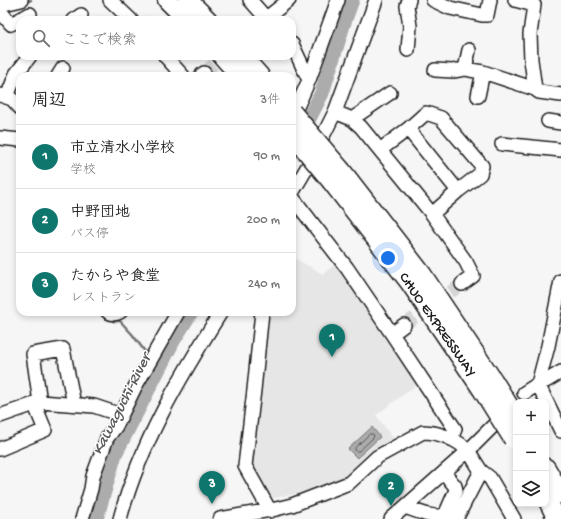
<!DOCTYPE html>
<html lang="ja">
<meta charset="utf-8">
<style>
body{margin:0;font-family:"Gochi Hand","Klee One",sans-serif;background:#f2f2f2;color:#222}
.controls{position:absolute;right:12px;bottom:12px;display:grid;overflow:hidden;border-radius:8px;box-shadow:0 2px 6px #0003}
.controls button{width:36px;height:36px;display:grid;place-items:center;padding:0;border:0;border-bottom:1px solid #e0e0e0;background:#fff;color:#222;font:20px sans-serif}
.you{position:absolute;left:388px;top:258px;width:14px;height:14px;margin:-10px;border:3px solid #fff;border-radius:50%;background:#1a73e8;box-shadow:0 0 0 6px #1a73e833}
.badge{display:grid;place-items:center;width:26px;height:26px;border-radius:50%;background:#0f766e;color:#fff;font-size:13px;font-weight:700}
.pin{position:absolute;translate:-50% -33px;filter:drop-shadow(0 1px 2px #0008)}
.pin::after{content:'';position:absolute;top:21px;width:14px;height:12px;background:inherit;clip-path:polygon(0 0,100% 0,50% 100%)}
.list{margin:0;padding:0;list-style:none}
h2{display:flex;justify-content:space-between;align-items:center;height:52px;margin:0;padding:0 16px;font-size:17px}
h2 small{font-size:13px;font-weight:400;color:#767676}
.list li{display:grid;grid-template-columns:26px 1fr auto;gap:12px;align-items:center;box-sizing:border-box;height:64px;padding:0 16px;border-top:1px solid #e0e0e0}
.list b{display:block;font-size:15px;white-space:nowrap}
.list p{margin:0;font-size:13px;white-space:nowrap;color:#767676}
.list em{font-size:13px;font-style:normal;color:#767676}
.icon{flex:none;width:22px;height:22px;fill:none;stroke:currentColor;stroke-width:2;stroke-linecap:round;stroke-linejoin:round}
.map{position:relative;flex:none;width:561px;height:519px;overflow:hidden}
.search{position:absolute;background:#fff;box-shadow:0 2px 6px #0003;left:16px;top:16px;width:280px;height:44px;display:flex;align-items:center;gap:10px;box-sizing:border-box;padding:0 14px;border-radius:12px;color:#767676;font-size:15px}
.panel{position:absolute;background:#fff;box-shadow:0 2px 6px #0003;left:16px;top:72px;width:280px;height:244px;border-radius:12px}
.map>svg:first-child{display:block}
.built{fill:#e6e6e6}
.water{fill:#acacac;stroke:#727272}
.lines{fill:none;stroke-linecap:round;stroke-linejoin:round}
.shore{stroke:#565656;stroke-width:1}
.stream{stroke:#727272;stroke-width:2.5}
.river{stroke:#acacac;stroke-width:15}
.minor-tunnel{stroke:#d5d5d5;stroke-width:13;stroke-dasharray:13 6;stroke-linecap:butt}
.minor-casing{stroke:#1c1c1c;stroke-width:16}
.highway-casing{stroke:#1c1c1c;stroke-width:21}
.minor{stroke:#fff;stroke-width:13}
.highway{stroke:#fff;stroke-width:18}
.highway-bridge-casing{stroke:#1c1c1c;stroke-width:21;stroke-linecap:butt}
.highway-bridge{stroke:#fff;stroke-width:18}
.labels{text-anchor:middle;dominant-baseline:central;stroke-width:3;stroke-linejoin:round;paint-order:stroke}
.street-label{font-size:15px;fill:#1c1c1c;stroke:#fff}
.water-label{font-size:16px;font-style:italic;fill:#5d5d5d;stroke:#fff}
</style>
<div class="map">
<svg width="561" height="519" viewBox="0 0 561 519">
<rect width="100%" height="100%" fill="#f6f6f6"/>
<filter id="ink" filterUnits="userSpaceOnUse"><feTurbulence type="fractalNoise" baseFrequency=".025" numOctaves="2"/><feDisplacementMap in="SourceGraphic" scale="8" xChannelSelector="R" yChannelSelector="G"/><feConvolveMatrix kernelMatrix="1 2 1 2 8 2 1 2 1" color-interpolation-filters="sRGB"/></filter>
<g filter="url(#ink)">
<path class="built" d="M292 257 323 274 335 264 419 383 376 415 393 438 377 448 344 477 301 493 268 499 251 469 267 312H292Z"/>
<path class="water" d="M372 427 380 437 357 458 348 449Z"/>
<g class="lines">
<path class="shore" d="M370 434H373L374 436 373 438 359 451H356L355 450V448Z"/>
<path class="stream" d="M24 3 31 0
M96 312 105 317
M109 319 113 321H120L132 334 146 353"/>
<path class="river" d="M292 152 322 93 344 22 352 0
M96 519 115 454 173 341 191 312"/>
<path class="minor-tunnel" d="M204 73 223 56
M404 325 462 284"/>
<defs>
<path id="minor" d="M110 0 131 20
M250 0 266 18
M433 0 450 8 482 15H487L490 0
M515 0 534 5 530 34 531 60 535 89 539 92 561 95
M0 5 21 0
M0 11 11 24 30 14
M74 20 81 15
M264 20 289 0
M292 44 309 80
M408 50 410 26 407 6 409 0
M165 56 183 76
M465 69 469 50
M435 70 453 71 465 69 470 70 483 72 535 89
M58 76 63 68
M201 76 204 73
M0 95 12 99 20 108
M478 96 483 72
M7 97 16 74 30 56
M335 112 352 119 361 127 432 214 466 262 473 276 462 284
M292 118 309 80 338 0
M352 119 390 93
M548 121 561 123
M408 129 458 191
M0 138 20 140
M502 144 561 150
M380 150 408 129 426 113 441 118 482 166 480 174 458 191 432 214
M292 193 308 166 335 112 376 0
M292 197 347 268 392 334 455 429 451 439
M108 312C112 314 115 315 120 312
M262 312 254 390 245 466 270 511
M392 334 404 325
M561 372 546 381 538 384 561 431
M524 393 538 384 548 346 561 281
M40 402 33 354 63 349 74 404
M0 416 40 402 94 406 121 415
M0 449 45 430 34 403
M481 471 490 478 514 519
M405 507C418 511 432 519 445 515L456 490 455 486 444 473
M82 519 91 489 93 476 107 438 116 426 135 387 178 312
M120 519C140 444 180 377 221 312
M220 519 276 509 292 505 349 483 377 457 423 432C439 432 459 440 469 452 473 458 477 465 481 471L456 519
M391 519 468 451 493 426"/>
<path id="highway" d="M167 0 187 20
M188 0 208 20
M222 56 240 76
M242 56 260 76
M342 171 422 274 493 380
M331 181 410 283 481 388
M546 468 561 494
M546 497 557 519"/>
</defs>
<use href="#minor" class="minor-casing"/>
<use href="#highway" class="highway-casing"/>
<use href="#minor" class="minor"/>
<use href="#highway" class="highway"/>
<defs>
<path id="highway-bridge" d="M292 112 342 171
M292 134 331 181
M493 380 516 417
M481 388 513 439"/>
</defs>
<use href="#highway-bridge" class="highway-bridge-casing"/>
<use href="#highway-bridge" class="highway-bridge"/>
</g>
</g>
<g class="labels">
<g class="street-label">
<text transform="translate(437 325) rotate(55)">CHUO EXPRESSWAY</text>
</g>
<g class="water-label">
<text transform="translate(123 405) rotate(-63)">Kawaguchi-River</text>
</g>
</g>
</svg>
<div class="controls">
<button>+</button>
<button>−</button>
<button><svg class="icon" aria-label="layers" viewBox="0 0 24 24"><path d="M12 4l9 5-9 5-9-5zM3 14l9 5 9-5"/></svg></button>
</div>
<div class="you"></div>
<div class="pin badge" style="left:332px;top:357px">1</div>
<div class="pin badge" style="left:391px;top:506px">2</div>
<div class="pin badge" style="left:212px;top:504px">3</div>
<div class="search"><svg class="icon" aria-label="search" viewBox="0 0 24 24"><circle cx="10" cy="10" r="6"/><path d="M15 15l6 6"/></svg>ここで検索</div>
<section class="panel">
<h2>周辺<small>3件</small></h2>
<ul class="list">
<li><span class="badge">1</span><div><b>市立清水小学校</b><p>学校</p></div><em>90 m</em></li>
<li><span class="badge">2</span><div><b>中野団地</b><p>バス停</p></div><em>200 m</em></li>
<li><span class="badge">3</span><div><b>たからや食堂</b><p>レストラン</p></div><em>240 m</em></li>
</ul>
</section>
</div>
